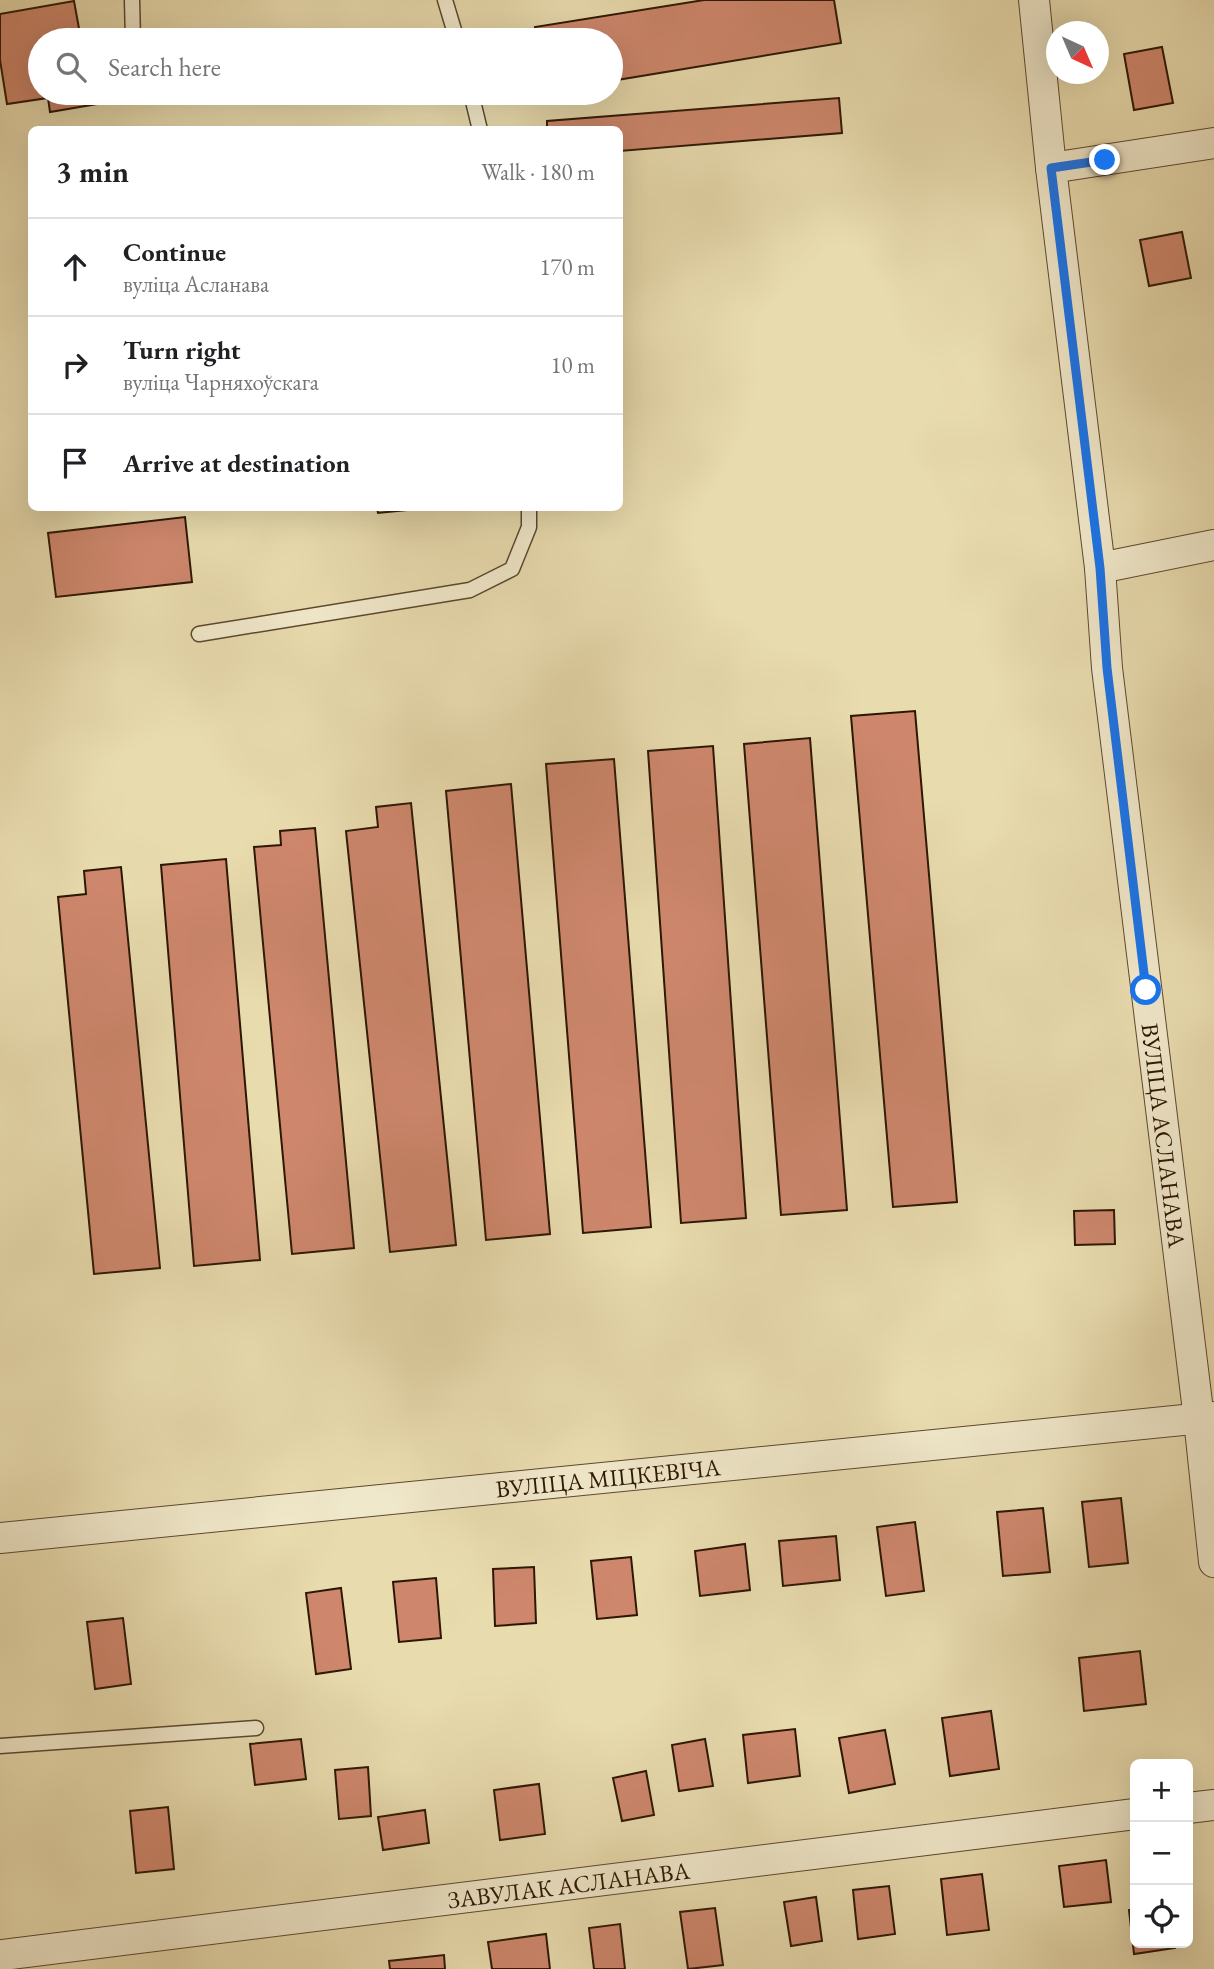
<!DOCTYPE html>
<meta charset="utf-8">
<style>
body{margin:0;font-family:"EB Garamond",serif;background:#f2f2f2;color:#202124}
.controls{position:absolute;right:21px;bottom:21px;display:grid;overflow:hidden;border-radius:10px;box-shadow:0 7px 28px #0002}
.controls button{width:63px;height:63px;display:grid;place-items:center;padding:0;border:0;border-bottom:2px solid #e0e0e0;background:#fff;color:#202124;font:35px sans-serif}
.compass{position:absolute;left:1046px;top:21px;width:63px;height:63px;border-radius:50%;background:#fff;box-shadow:0 7px 28px #0002;rotate:136deg}
.stop{position:absolute;width:21px;height:21px;margin:-16px;border:5px solid #1a73e8;border-radius:50%;background:#fff}
.stop.end{background:#1a73e8;border-color:#fff;box-shadow:0 2px 7px #0008}
.list{margin:0;padding:0;list-style:none}
h2{display:flex;justify-content:space-between;align-items:center;height:91px;margin:0;padding:0 28px;font-size:30px}
h2 small{font-size:23px;font-weight:400;color:#757577}
.list li{display:grid;grid-template-columns:46px 1fr auto;gap:21px;align-items:center;box-sizing:border-box;height:98px;padding:0 28px;border-top:2px solid #e0e0e0}
.list b{display:block;font-size:26px;white-space:nowrap}
.list p{margin:0;font-size:23px;white-space:nowrap;color:#757577}
.list em{font-size:23px;font-style:normal;color:#757577}
.icon{flex:none;width:38px;height:38px;fill:none;stroke:currentColor;stroke-width:2;stroke-linecap:round;stroke-linejoin:round}
.map{position:relative;flex:none;width:1214px;height:1969px;overflow:hidden}
.search{position:absolute;background:#fff;box-shadow:0 7px 28px #0002;left:28px;top:28px;width:595px;height:77px;display:flex;align-items:center;gap:18px;box-sizing:border-box;padding:0 24px;border-radius:38px;color:#757577;font-size:26px}
.panel{position:absolute;background:#fff;box-shadow:0 7px 28px #0002;left:28px;top:126px;width:595px;height:385px;border-radius:10px}
.map>svg:first-child{display:block}
.building{fill:#ce876d;stroke:#2d1704;stroke-width:2}
.lines{fill:none;stroke-linecap:round;stroke-linejoin:round}
.lane-casing{stroke:#5c482e;stroke-width:17}
.street-casing{stroke:#5c482e;stroke-width:32}
.lane{stroke:#f0e8ca;stroke-width:14}
.street{stroke:#f0e8ca;stroke-width:30}
.route{stroke:#1a73e8;stroke-width:9}
.labels{text-anchor:middle;dominant-baseline:central;stroke-width:6;stroke-linejoin:round;paint-order:stroke}
.street-label{font-size:24px;fill:#2d1704;stroke:#f0e8ca}
</style>
<div class="map">
<svg width="1214" height="1969" viewBox="0 0 1214 1969">
<rect width="100%" height="100%" fill="#e8dbae"/>
<filter id="stains"><feTurbulence type="fractalNoise" baseFrequency=".00286" numOctaves="4"/><feColorMatrix values="0 0 0 0 .2 0 0 0 0 .09 0 0 0 0 .02 0 0 0 .5 -.17"/></filter>
<radialGradient id="worn" r=".72"><stop offset=".6" stop-color="#630" stop-opacity="0"/><stop offset="1" stop-color="#630" stop-opacity=".3"/></radialGradient>
<path class="building" d="M704 0H834L841 43 611 81V40H537L535 27Z
M74 1 80 34 59 37 60 40H40V93H119L121 100 50 112 48 98 7 104 0 60V14Z
M1162 47 1173 103 1134 110 1124 54Z
M839 98 842 133 620 151V130H547V121Z
M1182 232 1191 278 1149 286 1140 240Z
M377 508H428L378 513Z
M185 517 192 582 56 597 48 533Z
M915 711 957 1202 893 1207 851 716Z
M810 738 847 1210 781 1215 744 744Z
M713 746 746 1218 681 1223 648 751Z
M614 759 651 1227 583 1233 546 764Z
M511 784 550 1234 486 1240 446 791Z
M411 803 456 1245 390 1252 346 831 378 827 376 807Z
M315 828 354 1248 292 1254 254 847 281 845 280 831Z
M226 859 260 1260 194 1266 161 865Z
M121 867 160 1268 94 1274 58 897 86 894 84 871Z
M1114 1210 1115 1244 1075 1245 1074 1211Z
M1121 1498 1128 1563 1089 1567 1082 1502Z
M1043 1508 1050 1572 1003 1576 997 1512Z
M915 1522 924 1591 886 1596 877 1527Z
M836 1536 840 1580 783 1586 779 1541Z
M745 1544 750 1590 700 1596 695 1551Z
M631 1557 637 1615 597 1619 591 1561Z
M534 1567 536 1623 495 1626 493 1569Z
M436 1578 441 1638 399 1642 393 1582Z
M341 1588 351 1669 316 1674 306 1593Z
M123 1618 131 1684 95 1689 87 1622Z
M1140 1651 1146 1704 1084 1711 1079 1658Z
M991 1711 999 1769 950 1776 942 1718Z
M795 1729 800 1776 748 1783 743 1735Z
M885 1730 895 1784 849 1793 839 1738Z
M301 1739 306 1779 255 1785 250 1744Z
M705 1739 713 1786 679 1791 672 1745Z
M368 1767 371 1816 339 1819 335 1770Z
M646 1771 654 1815 622 1821 613 1778Z
M539 1784 545 1834 500 1840 494 1790Z
M168 1807 174 1869 136 1873 130 1811Z
M425 1810 429 1843 383 1850 378 1817Z
M1106 1860 1111 1902 1064 1907 1059 1866Z
M982 1874 989 1930 947 1935 941 1879Z
M889 1886 895 1934 858 1939 853 1890Z
M816 1897 822 1941 791 1946 784 1902Z
M715 1908 723 1965 688 1969 680 1912Z
M1135 1909V1943H1174L1175 1948 1134 1954 1129 1910Z
M620 1924 625 1969H594L589 1928Z
M546 1934 550 1969H492L488 1942Z
M444 1955 445 1969H390L389 1961Z"/>
<g class="lines">
<defs>
<path id="lane" d="M132 0 133 40
M445 0 457 40
M471 93 480 130
M199 634 470 590 512 569 529 527V508
M0 1746 256 1728"/>
<g id="street">
<path id="s1" d="M1034 0 1051 168 1100 568 1107 668 1199 1419 1214 1562"/>
<path d="M1051 168 1214 143"/>
<path d="M1100 568 1214 545"/>
<path id="s2" d="M0 1538 1214 1417"/>
<path d="M1188 1808 1214 1805"/>
<path id="s3" d="M3 1955 1135 1814"/>
</g>
</defs>
<use href="#lane" class="lane-casing"/>
<use href="#street" class="street-casing"/>
<use href="#lane" class="lane"/>
<use href="#street" class="street"/>
</g>
<g class="lines">
<path class="route" d="M1105 160 1051 168 1100 568 1107 668 1146 990"/>
</g>
<g class="labels">
<g class="street-label">
<text stroke="none"><textPath href="#s1" startOffset="1143">ВУЛІЦА АСЛАНАВА</textPath></text>
<text stroke="none"><textPath href="#s2" startOffset="611">ВУЛІЦА МІЦКЕВІЧА</textPath></text>
<text stroke="none"><textPath href="#s3" startOffset="570">ЗАВУЛАК АСЛАНАВА</textPath></text>
</g>
</g>
<rect width="100%" height="100%" filter="url(#stains)"/>
<rect width="100%" height="100%" fill="url(#worn)"/>
</svg>
<div class="controls">
<button>+</button>
<button>−</button>
<button><svg class="icon" aria-label="locate" viewBox="0 0 24 24"><circle cx="12" cy="12" r="6"/><path d="M12 2v4M12 18v4M2 12h4M18 12h4"/></svg></button>
</div>
<svg class="compass" viewBox="-18 -18 36 36"><path d="M0-13l5 13h-10z" fill="#e53935"/><path d="M0 13l5-13h-10z" fill="#757577"/></svg>
<div class="stop" style="left:1146px;top:990px"></div>
<div class="stop end" style="left:1105px;top:160px"></div>
<div class="search"><svg class="icon" aria-label="search" viewBox="0 0 24 24"><circle cx="10" cy="10" r="6"/><path d="M15 15l6 6"/></svg>Search here</div>
<section class="panel">
<h2>3 min<small>Walk · 180 m</small></h2>
<ul class="list">
<li><svg class="icon" aria-label="ahead" viewBox="0 0 24 24"><path d="M12 20V5M6 11l6-6 6 6"/></svg><div><b>Continue</b><p>вуліца Асланава</p></div><em>170 m</em></li>
<li><svg class="icon" aria-label="right" viewBox="0 0 24 24"><path d="M7 20v-9h11M14 6l5 5-5 5"/></svg><div><b>Turn right</b><p>вуліца Чарняхоўскага</p></div><em>10 m</em></li>
<li><svg class="icon" aria-label="arrive" viewBox="0 0 24 24"><path d="M6 21V4h12l-3 4 3 4H6"/></svg><div><b>Arrive at destination</b></div></li>
</ul>
</section>
</div>
